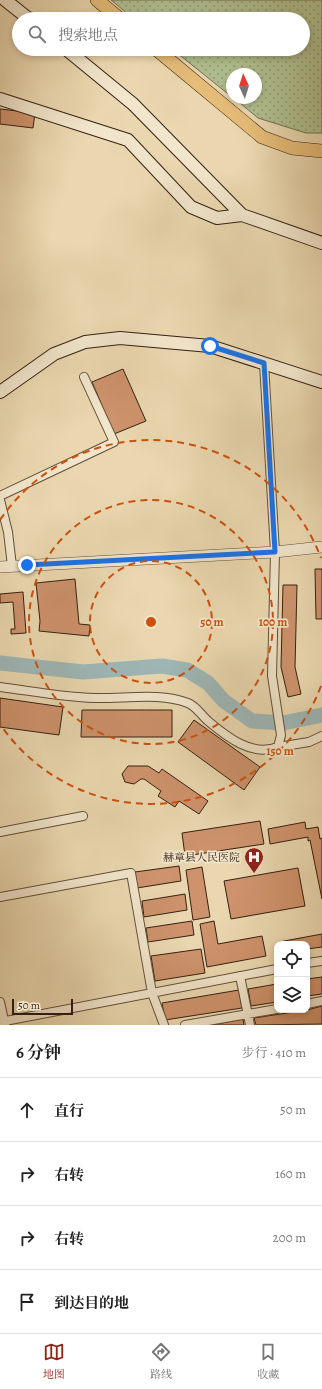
<!DOCTYPE html>
<html lang="zh">
<meta charset="utf-8">
<style>
body{margin:0;font-family:Alegreya,"Noto Serif SC",serif;background:#f2f2f2;color:#222}
.controls{position:absolute;right:12px;bottom:12px;display:grid;overflow:hidden;border-radius:8px;box-shadow:0 2px 6px #0003}
.controls button{width:36px;height:36px;display:grid;place-items:center;padding:0;border:0;border-bottom:1px solid #e0e0e0;background:#fff;color:#222;font:20px sans-serif}
.compass{position:absolute;left:226px;top:68px;width:36px;height:36px;border-radius:50%;background:#fff;box-shadow:0 2px 6px #0003;rotate:356deg}
.scale{position:absolute;left:12px;bottom:10px;width:61px;box-sizing:border-box;padding-left:4px;border:2px solid #352013;border-top:0;font-size:11px;line-height:14px;white-space:nowrap;color:#352013;-webkit-text-stroke:3px #f1e5cb;paint-order:stroke}
.stop{position:absolute;width:12px;height:12px;margin:-9px;border:3px solid #1a73e8;border-radius:50%;background:#fff}
.stop.end{background:#1a73e8;border-color:#fff;box-shadow:0 1px 4px #0008}
.list{margin:0;padding:0;list-style:none}
h2{display:flex;justify-content:space-between;align-items:center;height:52px;margin:0;padding:0 16px;font-size:17px}
h2 small{font-size:13px;font-weight:400;color:#767676}
.list li{display:grid;grid-template-columns:26px 1fr auto;gap:12px;align-items:center;box-sizing:border-box;height:64px;padding:0 16px;border-top:1px solid #e0e0e0}
.list b{display:block;font-size:15px;white-space:nowrap}
.list em{font-size:13px;font-style:normal;color:#767676}
.icon{flex:none;width:22px;height:22px;fill:none;stroke:currentColor;stroke-width:2;stroke-linecap:round;stroke-linejoin:round}
.map{position:relative;flex:none;width:322px;height:1025px;overflow:hidden}
.search{position:absolute;background:#fff;box-shadow:0 2px 6px #0003;left:12px;right:12px;top:12px;height:44px;display:flex;align-items:center;gap:10px;box-sizing:border-box;padding:0 14px;border-radius:22px;color:#767676;font-size:15px}
.sheet{height:308px;background:#fff}
nav{display:flex;justify-content:space-around;align-items:center;box-sizing:border-box;height:56px;border-top:1px solid #e0e0e0;background:#fff;font-size:11px;color:#767676}
nav a{display:grid;justify-items:center;gap:2px}
nav .on{color:#8f2418}
.map>svg:first-child{display:block}
.park{fill:url(#park-dots);stroke:#727052}
.lines{fill:none;stroke-linecap:round;stroke-linejoin:round}
.river{stroke:#9eb7b7;stroke-width:15}
.building{fill:#ce936c;stroke:#352013}
.minor-casing{stroke:#624e3a;stroke-width:10}
.tertiary-casing{stroke:#624e3a;stroke-width:12}
.secondary-casing{stroke:#352013;stroke-width:14}
.primary-casing{stroke:#352013;stroke-width:14}
.minor{stroke:#f1e5cb;stroke-width:8}
.tertiary{stroke:#f1e5cb;stroke-width:11}
.secondary{stroke:#f1e5cb;stroke-width:12}
.primary{stroke:#e5bc78;stroke-width:13}
.route{stroke:#1a73e8;stroke-width:5}
.ring{fill:none;stroke:#cd500d;stroke-width:2;stroke-dasharray:7 5}
.labels{text-anchor:middle;dominant-baseline:central;stroke-width:3.5;stroke-linejoin:round;paint-order:stroke}
.poi-label{font-size:11px;fill:#352013;stroke:#f1e5cb;text-anchor:end}
.centre{fill:#cd500d;stroke:#f1e5cb;stroke-width:2}
.ring-label{font-size:12px;text-anchor:middle;font-weight:bold;fill:#cd500d;stroke:#f1e5cb;stroke-width:3.5;stroke-linejoin:round;paint-order:stroke}
</style>
<div class="map">
<svg width="322" height="1025" viewBox="0 0 322 1025">
<defs>
<pattern id="park-dots" width="8" height="8" patternUnits="userSpaceOnUse"><rect width="8" height="8" fill="#b0bf90"/><path d="M2 2h.1M6 6h.1" fill="none" stroke="#909b74" stroke-width="1.8" stroke-linecap="round"/></pattern>
</defs>
<rect width="100%" height="100%" fill="#ead7af"/>
<filter id="stains"><feTurbulence type="fractalNoise" baseFrequency=".005" numOctaves="4"/><feColorMatrix values="0 0 0 0 .2 0 0 0 0 .09 0 0 0 0 .02 0 0 0 .5 -.17"/></filter>
<radialGradient id="worn" r=".72"><stop offset=".6" stop-color="#630" stop-opacity="0"/><stop offset="1" stop-color="#630" stop-opacity=".3"/></radialGradient>
<path class="park" d="M111 0H322V133H306L258 118 234 98H256V74H232V97L172 49H303V19H134Z"/>
<g class="lines">
<path class="river" d="M0 663 83 672 162 666 187 670 208 683 224 701 252 721 283 723 322 715"/>
</g>
<path class="building" d="M0 109 35 113 33 128 0 124Z
M123 369 146 421 114 434 92 382Z
M315 569H322V619H316Z
M75 579 79 624 90 625 89 636 39 631 40 621 36 583Z
M283 585H297L295 667 301 694 288 697 281 667Z
M23 592 26 633 11 634V629H15L13 602 0 603V594Z
M0 698 63 707 59 735 0 727Z
M82 710H172V737H81Z
M194 720 260 767 244 790 178 742Z
M128 766H148L159 773 162 769 208 801 199 814 179 801 175 807 158 796 161 791 144 779H141L134 784 125 782 122 774Z
M260 821 264 844 185 856 182 833Z
M305 822 306 829 318 827 320 839 322 838V899L310 840 308 841V837L270 844 268 829Z
M179 866 181 881 137 888 135 872Z
M202 867 210 917 193 920 186 870Z
M298 868 305 906 231 919 224 881Z
M185 894 187 910 144 917 142 901Z
M192 921 194 935 148 942 146 928Z
M214 921 218 944 262 936 266 956 207 967 200 924Z
M322 934V947L307 949V944H279V942Z
M201 949 205 973 155 981 151 956Z
M322 977V994L307 996V979Z
M277 984V1002L251 1006 248 989Z
M239 990 242 1008 165 1020 162 1003Z
M322 1006V1024L256 1025 254 1018 307 1010Z
M243 1019 244 1025H211Z"/>
<g class="lines">
<defs>
<path id="minor" d="M0 496 114 442 84 377
M0 500 8 532 12 566
M0 687C31 691 63 697 94 698 124 699 160 692 188 703 196 706 202 716 208 721 227 737 252 757 278 747L281 735 272 676 275 552 264 363
M278 747 309 742 322 736
M0 832 83 816
M0 897 131 873 152 993 164 1025
M307 963 322 961
M240 976 250 1025
M0 1002 5 1025
M307 1004 322 1001
M0 1022 277 969
M185 1025 277 1009"/>
<path id="tertiary" d="M0 567 275 552 322 547"/>
<path id="secondary" d="M5 0 29 19
M66 49 133 104 242 215 322 243
M0 99 128 140 191 207 217 218 242 215
M0 392 54 354 85 342 120 338 210 346 322 382"/>
<path id="primary" d="M97 0 120 19
M156 49 262 137 292 148 322 151"/>
</defs>
<use href="#minor" class="minor-casing"/>
<use href="#tertiary" class="tertiary-casing"/>
<use href="#secondary" class="secondary-casing"/>
<use href="#primary" class="primary-casing"/>
<use href="#minor" class="minor"/>
<use href="#tertiary" class="tertiary"/>
<use href="#secondary" class="secondary"/>
<use href="#primary" class="primary"/>
</g>
<g class="lines">
<path class="route" d="M27 565 275 552 264 363 210 346"/>
</g>
<g class="ring">
<circle cx="151" cy="622" r="61"/>
<circle cx="151" cy="622" r="122"/>
<path d="M321 686A182 182 0 0 1 0 724M0 520A182 182 0 0 1 321 558"/>
</g>
<defs>
<symbol id="hospital-pin" viewBox="-11 -11 22 30"><path d="M0 17L-7.5 6A9.5 9.5 0 1 1 7.5 6Z" fill="#8f2418" stroke="#f1e5cb"/><path d="M-5-5h3v3.5h4V-5h3V5h-3V1.5h-4V5h-3Z" fill="#fff"/></symbol>
</defs>
<g fill-rule="evenodd">
<use href="#hospital-pin" x="243" y="846" width="22" height="30"/>
</g>
<g class="labels">
<g class="poi-label">
<text x="240" y="857">赫章县人民医院</text>
</g>
</g>
<circle cx="151" cy="622" r="6" class="centre"/>
<g class="ring-label">
<text x="212" y="626">50 m</text>
<text x="273" y="626">100 m</text>
<text x="280" y="755">150 m</text>
</g>
<rect width="100%" height="100%" filter="url(#stains)"/>
<rect width="100%" height="100%" fill="url(#worn)"/>
</svg>
<div class="controls">
<button><svg class="icon" aria-label="locate" viewBox="0 0 24 24"><circle cx="12" cy="12" r="6"/><path d="M12 2v4M12 18v4M2 12h4M18 12h4"/></svg></button>
<button><svg class="icon" aria-label="layers" viewBox="0 0 24 24"><path d="M12 4l9 5-9 5-9-5zM3 14l9 5 9-5"/></svg></button>
</div>
<svg class="compass" viewBox="-18 -18 36 36"><path d="M0-13l5 13h-10z" fill="#e53935"/><path d="M0 13l5-13h-10z" fill="#767676"/></svg>
<div class="scale">50 m</div>
<div class="stop" style="left:210px;top:346px"></div>
<div class="stop end" style="left:27px;top:565px"></div>
<div class="search"><svg class="icon" aria-label="search" viewBox="0 0 24 24"><circle cx="10" cy="10" r="6"/><path d="M15 15l6 6"/></svg>搜索地点</div>
</div>
<section class="sheet">
<h2>6 分钟<small>步行 · 410 m</small></h2>
<ul class="list">
<li><svg class="icon" aria-label="ahead" viewBox="0 0 24 24"><path d="M12 20V5M6 11l6-6 6 6"/></svg><div><b>直行</b></div><em>50 m</em></li>
<li><svg class="icon" aria-label="right" viewBox="0 0 24 24"><path d="M7 20v-9h11M14 6l5 5-5 5"/></svg><div><b>右转</b></div><em>160 m</em></li>
<li><svg class="icon" aria-label="right" viewBox="0 0 24 24"><path d="M7 20v-9h11M14 6l5 5-5 5"/></svg><div><b>右转</b></div><em>200 m</em></li>
<li><svg class="icon" aria-label="arrive" viewBox="0 0 24 24"><path d="M6 21V4h12l-3 4 3 4H6"/></svg><div><b>到达目的地</b></div></li>
</ul>
</section>
<nav>
<a class="on"><svg class="icon" aria-label="map" viewBox="0 0 24 24"><path d="M3 6l6-2 6 2 6-2v14l-6 2-6-2-6 2zM9 4v14M15 6v14"/></svg>地图</a>
<a><svg class="icon" aria-label="directions" viewBox="0 0 24 24"><path d="M12 3l9 9-9 9-9-9zM9 14v-3h6M13 9l2 2-2 2"/></svg>路线</a>
<a><svg class="icon" aria-label="saved" viewBox="0 0 24 24"><path d="M7 4h10v16l-5-4-5 4z"/></svg>收藏</a>
</nav>
